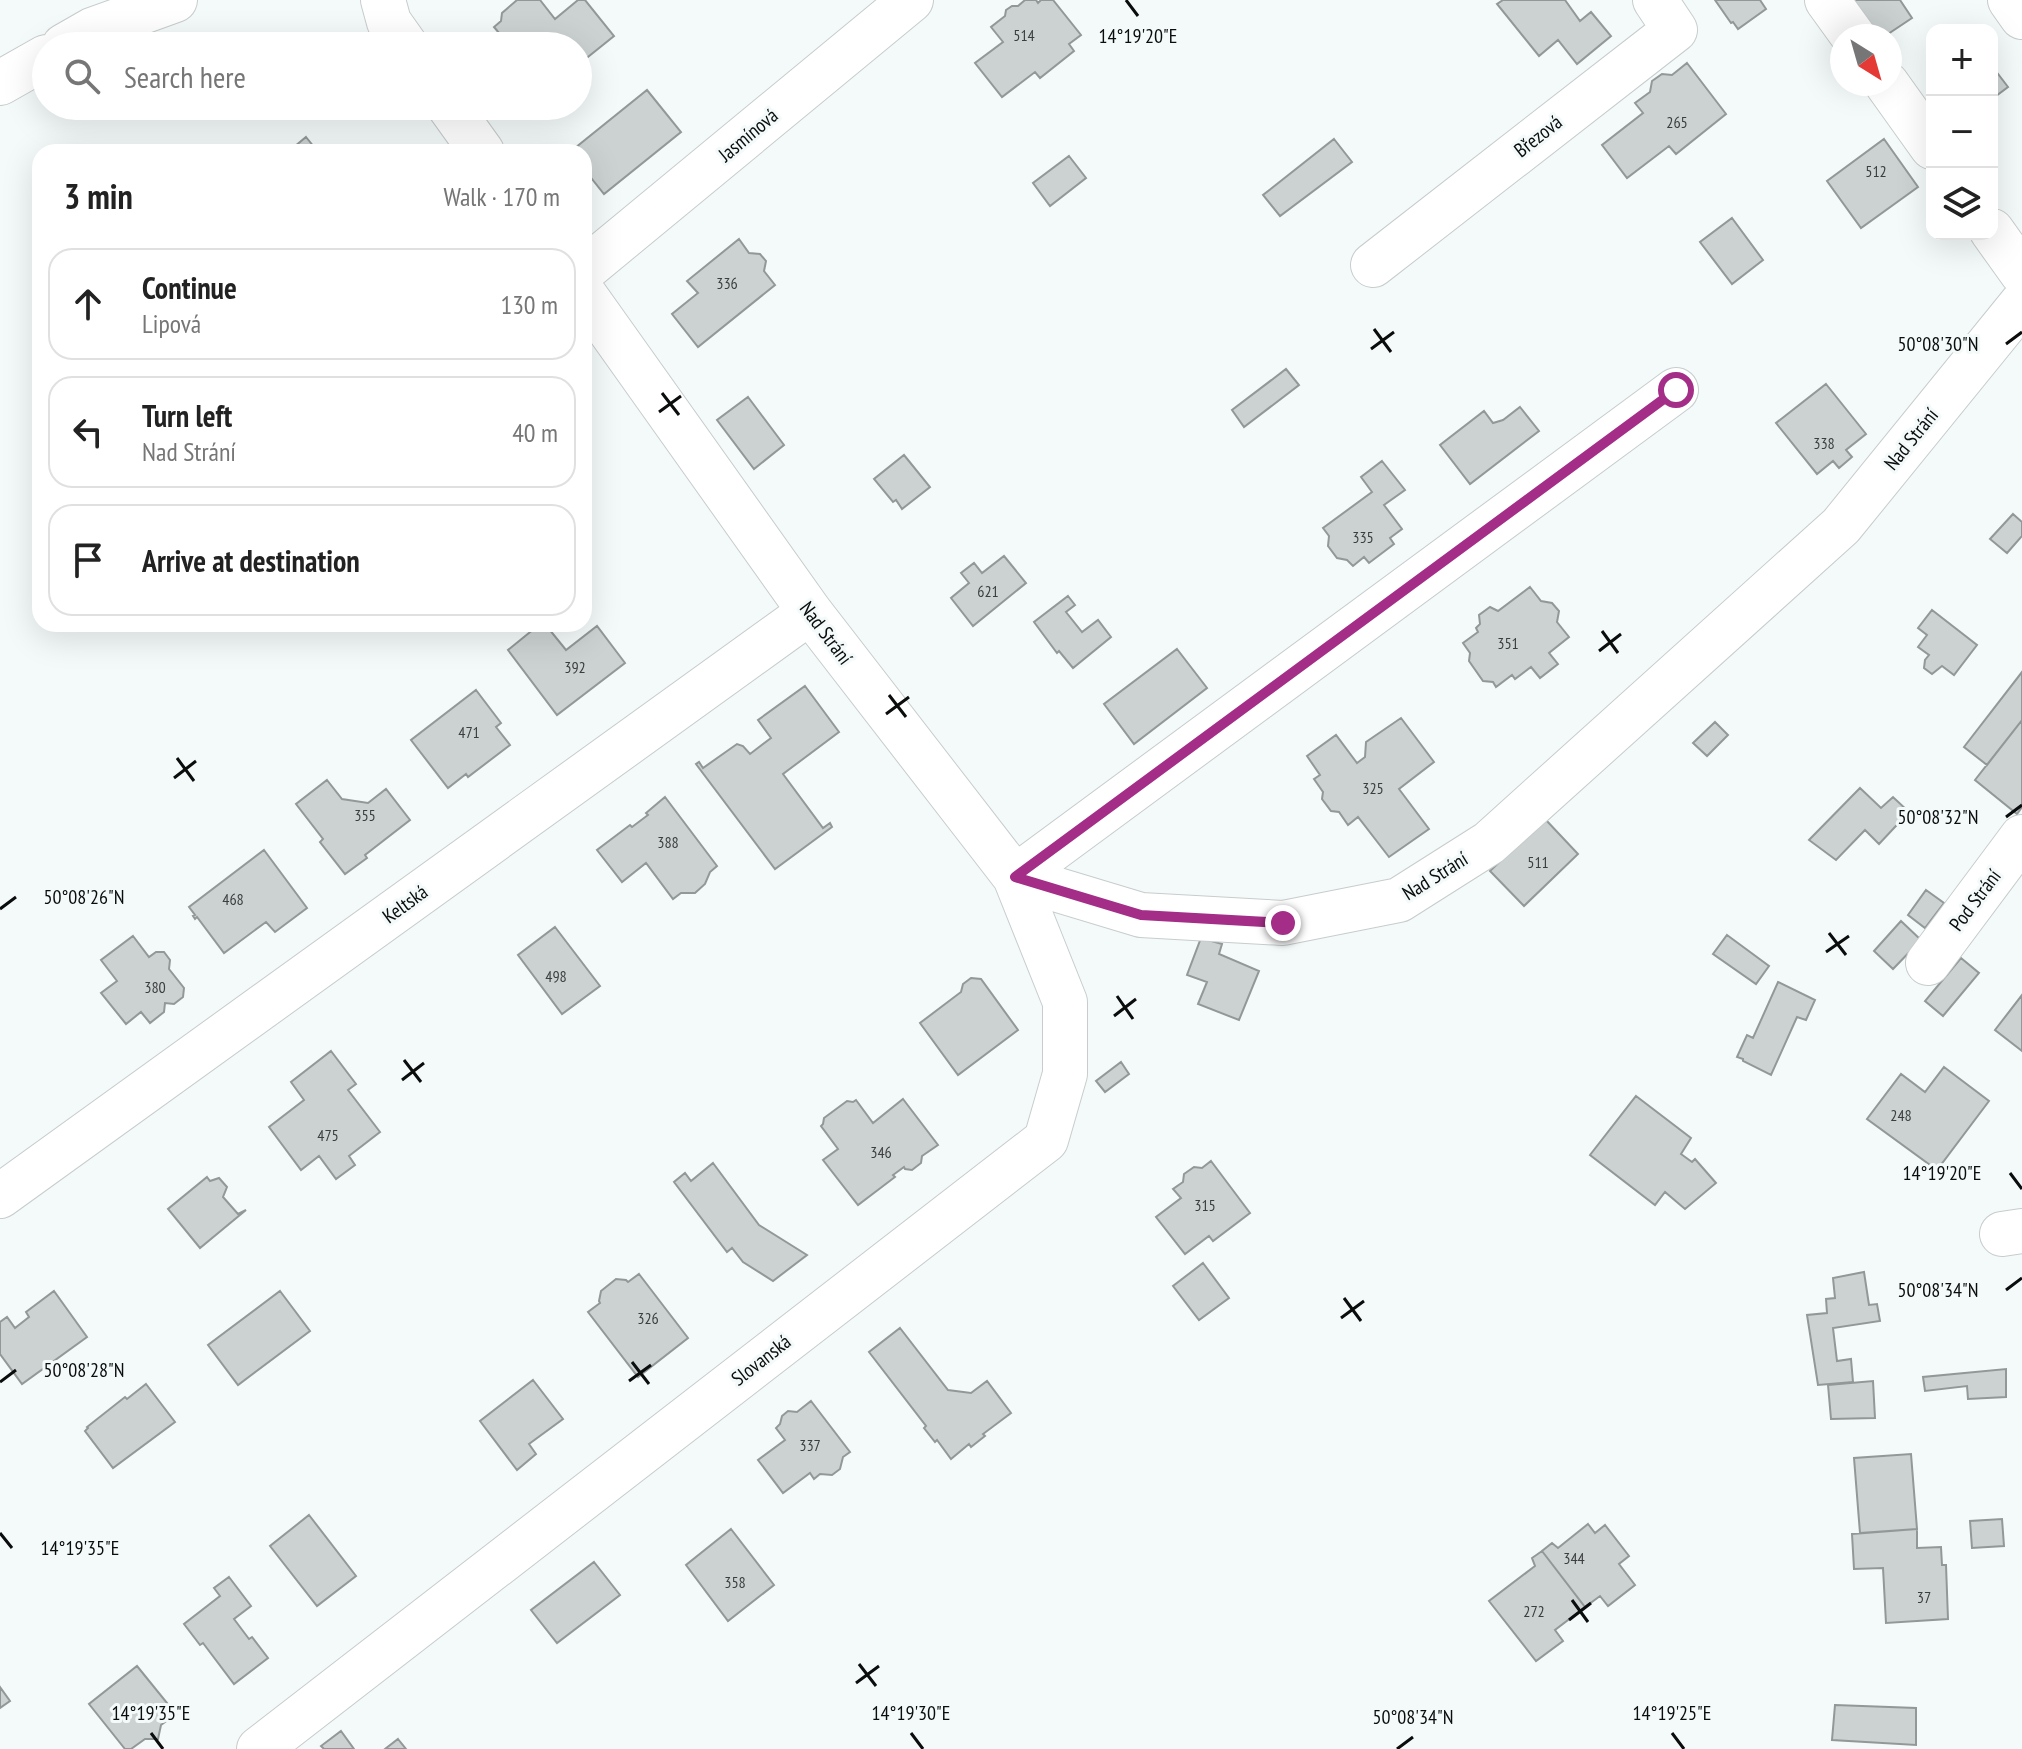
<!DOCTYPE html>
<meta charset="utf-8">
<style>
body{margin:0;font-family:"PT Sans Narrow",sans-serif;background:#f6f6f6;color:#222}
.controls{position:absolute;right:24px;top:24px;display:grid;overflow:hidden;border-radius:16px;box-shadow:0 8px 32px #0002}
.controls button{width:72px;height:72px;display:grid;place-items:center;padding:0;border:0;border-bottom:2px solid #e0e0e0;background:#fff;color:#222;font:40px sans-serif}
.compass{position:absolute;left:1830px;top:24px;width:72px;height:72px;border-radius:50%;background:#fff;box-shadow:0 8px 32px #0002;rotate:143deg}
.stop{position:absolute;width:24px;height:24px;margin:-18px;border:6px solid #a32d87;border-radius:50%;background:#fff}
.stop.end{background:#a32d87;border-color:#fff;box-shadow:0 2px 8px #0008}
.list{margin:0;padding:0;list-style:none}
h2{display:flex;justify-content:space-between;align-items:center;height:104px;margin:0;padding:0 32px;font-size:34px}
h2 small{font-size:26px;font-weight:400;color:#767676}
.list li{display:grid;grid-template-columns:52px 1fr auto;gap:24px;align-items:center;box-sizing:border-box;height:112px;margin:0 16px 16px;padding:0 16px;border:2px solid #e0e0e0;border-radius:24px}
.list b{display:block;font-size:30px;white-space:nowrap}
.list p{margin:0;font-size:26px;white-space:nowrap;color:#767676}
.list em{font-size:26px;font-style:normal;color:#767676}
.icon{flex:none;width:44px;height:44px;fill:none;stroke:currentColor;stroke-width:2;stroke-linecap:round;stroke-linejoin:round}
.map{position:relative;flex:none;width:2022px;height:1749px;overflow:hidden}
.search{position:absolute;background:#fff;box-shadow:0 8px 32px #0002;left:32px;top:32px;width:560px;height:88px;display:flex;align-items:center;gap:20px;box-sizing:border-box;padding:0 28px;border-radius:44px;color:#767676;font-size:30px}
.panel{position:absolute;background:#fff;box-shadow:0 8px 32px #0002;left:32px;top:144px;width:560px;height:488px;border-radius:24px}
.map>svg:first-child{display:block}
.building{fill:#ccd2d2;stroke:#929898;stroke-width:2}
.lines{fill:none;stroke-linecap:round;stroke-linejoin:round}
.street-casing{stroke:#c7cdcc;stroke-width:46}
.street{stroke:#fff;stroke-width:44}
.route{stroke:#a32d87;stroke-width:10}
.ticks{fill:none;stroke:#0b0d0d;stroke-width:3}
.labels{text-anchor:middle;dominant-baseline:central;stroke-width:6;stroke-linejoin:round;paint-order:stroke}
.number-label{font-size:16px;fill:#3b3e3e}
.street-label{font-size:20px;fill:#0b0d0d;stroke:#f4fafa}
.ticks-label{font-size:20px;text-anchor:middle;fill:#0b0d0d;stroke:#f4fafa;stroke-width:6;stroke-linejoin:round;paint-order:stroke}
</style>
<div class="map">
<svg width="2022" height="1749" viewBox="0 0 2022 1749">
<rect width="100%" height="100%" fill="#f4fafa"/>
<path class="building" d="M517 0H540L555 19 578 0H585L614 36 578 65V46H510L494 27 501 21 502 13Z
M1025 0H1036L1038 3 1041 0H1053L1081 35 1069 44 1074 51 1040 78 1035 72 1002 97 975 63 1003 42 991 27 1005 16 1006 10 1012 6H1018Z
M1503 0H1565L1580 21 1591 12 1611 36 1577 64 1558 40 1539 56 1497 4Z
M1715 0H1760L1766 9 1738 29 1733 22 1731 23Z
M1851 0H1900L1912 18 1885 36H1875Z
M1687 63 1726 114 1676 154 1669 146 1627 178 1602 145 1643 113 1635 103 1650 92 1652 81 1662 74 1672 75Z
M1992 66 2008 87 1992 99Z
M647 90 681 132 604 194 584 169V152H570Z
M306 137 318 152H288Z
M1334 139 1352 162 1280 216 1263 195Z
M1884 139 1918 187 1861 228 1827 181Z
M1069 156 1086 178 1050 206 1033 183Z
M1732 218 1763 260 1732 284 1700 242Z
M739 239 749 253 760 254 766 261 764 271 775 285 698 347 672 314 698 293 687 281Z
M1286 369 1299 385 1244 427 1232 410Z
M1826 384 1866 434 1846 450 1852 457 1839 468 1833 461 1817 474 1776 423Z
M748 397 784 445 754 469 717 420Z
M1520 407 1539 431 1470 484 1440 445 1484 411 1493 423 1503 420Z
M904 455 930 487 902 509 896 500 893 502 874 479Z
M1382 461 1405 490 1384 505 1402 529 1390 538 1394 544 1369 563 1364 557 1353 566 1347 560 1337 558 1328 546 1329 536 1323 528 1372 492 1361 477Z
M2013 514 2022 522V536L2007 553 1990 539Z
M1004 556 1026 583 973 626 951 598 969 583 961 573 974 563 982 573Z
M1530 587 1541 601 1552 603 1559 611 1557 622 1569 637 1549 653 1558 664 1540 678 1531 667 1515 679 1512 675 1496 687 1493 682 1483 681 1469 661 1470 653 1463 643 1478 632 1476 628 1480 624 1479 615 1490 607 1498 611Z
M1068 596 1075 605 1066 612 1082 632 1098 620 1111 637 1073 668 1059 651 1057 653 1034 622Z
M1932 610 1977 645 1954 675 1942 666 1932 674 1924 668 1925 660 1929 655 1918 647 1927 635 1918 628Z
M540 624H545L566 650 597 626 625 663 557 715 508 650Z
M1177 649 1207 688 1134 744 1104 704Z
M2022 672V720L1987 765 1964 747Z
M805 686 839 732 783 774 823 828 830 823 832 827 775 869 696 764 699 762 703 768 737 744 743 746 750 754 771 738 758 720Z
M476 690 501 723 496 727 510 745 468 777 466 774 448 788 411 740Z
M1401 718 1434 762 1399 789 1429 829 1389 857 1358 817 1348 825 1339 812 1331 811 1322 799 1323 792 1314 779 1320 775 1307 756 1336 735 1357 763 1365 757 1366 742Z
M2022 720V807L2017 814 1975 780Z
M1715 722 1728 735 1707 756 1693 743Z
M327 780 342 799 368 803 386 789 410 820 365 855 367 858 345 874 320 842 323 839 296 804Z
M1860 788 1881 808 1893 797 1909 812 1879 844 1865 830 1836 860 1809 840Z
M665 797 717 866 710 872 705 884 695 893H681L673 899 646 863 622 882 597 850 630 825 632 827 648 815 646 813Z
M1545 819 1578 854 1524 906 1490 871Z
M264 850 307 908 275 932 266 922 224 953 197 917 195 919 193 916 195 915 189 907Z
M1926 890 1944 903 1925 928 1908 915Z
M1901 921 1921 940 1893 969 1874 951Z
M555 927 600 986 562 1014 518 955Z
M1727 935 1769 966 1756 984 1713 954Z
M133 936 149 957 156 952H164L170 960 169 969 184 988 183 997 174 1004 165 1003 164 1012 150 1023 141 1012 126 1024 101 993 117 981 101 960Z
M1201 938 1222 944 1219 954 1259 971 1239 1020 1198 1004 1207 982 1187 975Z
M1961 958 1979 973 1943 1016 1925 1001Z
M971 978 981 979 1018 1030 958 1075 920 1023 961 992 963 984Z
M1778 982 1815 1000 1806 1020 1797 1017 1771 1075 1743 1061V1059L1737 1057 1747 1035 1753 1038Z
M2022 995V1051L1995 1030Z
M331 1051 356 1084 348 1090 380 1132 349 1156 355 1165 336 1179 319 1156 301 1170 269 1127 304 1100 291 1082Z
M1121 1062 1129 1074 1105 1092 1096 1081Z
M1944 1067 1989 1101 1937 1170 1867 1119 1901 1074 1925 1092Z
M1636 1096 1691 1138 1681 1154 1692 1162 1695 1159 1716 1183 1685 1209 1665 1192 1655 1205 1590 1155Z
M903 1099 938 1145 922 1156 921 1163 912 1170 905 1169 904 1167 893 1175 895 1177 858 1205 823 1160 838 1149 821 1126 823 1124 824 1118 847 1101 853 1102 856 1100 873 1123Z
M1211 1161 1250 1213 1213 1241 1209 1236 1185 1254 1156 1217 1181 1198 1173 1189 1183 1182 1184 1174 1194 1167 1202 1168Z
M713 1163 759 1225 807 1255 773 1281 743 1262 732 1248 727 1252 674 1182 685 1173 691 1181Z
M207 1177 210 1181 219 1178 227 1187 223 1197 238 1214 246 1210 200 1248 168 1209Z
M1203 1263 1229 1298 1199 1320 1173 1286Z
M1864 1272 1869 1305 1877 1304 1880 1321 1833 1328 1837 1361 1851 1359 1853 1382 1818 1385 1807 1315 1827 1313 1826 1299 1835 1298 1833 1278Z
M639 1274 688 1338 638 1377 588 1312 600 1303 599 1301 601 1291 616 1279 626 1280 628 1282Z
M54 1291 87 1337 22 1384 0 1354V1322L7 1317 15 1328 29 1317 26 1312Z
M280 1291 310 1331 238 1385 208 1345Z
M900 1328 948 1390 971 1393 987 1381 1011 1413 983 1434 985 1436 971 1447 969 1444 951 1459 937 1440 935 1442 924 1428 926 1426 869 1352Z
M2006 1369V1397L1968 1399 1967 1386 1925 1391 1923 1377Z
M533 1380 563 1419 529 1444 536 1454 517 1470 480 1421Z
M1873 1381 1875 1418 1831 1419 1828 1385Z
M146 1384 175 1422 113 1468 85 1431 88 1428 87 1427 125 1397 127 1399Z
M811 1401 850 1452 843 1457 840 1469 832 1475 820 1474 814 1479 810 1473 783 1493 758 1460 785 1440 776 1428 780 1424 782 1416 788 1411 797 1412Z
M1911 1454 1917 1529 1860 1533 1854 1458Z
M309 1515 356 1576 317 1606 270 1546Z
M2002 1519 2004 1546 1972 1548 1970 1521Z
M1588 1524 1595 1533 1605 1525 1629 1556 1619 1564 1635 1585 1608 1606 1600 1596 1585 1607 1542 1551 1552 1543 1558 1548Z
M731 1529 774 1585 728 1621 686 1565Z
M1917 1529V1548L1941 1547 1942 1565H1946L1948 1619 1886 1623 1883 1568 1854 1569 1852 1534Z
M1542 1551 1585 1607 1555 1630 1563 1641 1536 1661 1489 1601 1535 1566 1532 1558Z
M594 1562 620 1595 557 1643 531 1610Z
M229 1577 251 1606 234 1619 249 1639 252 1637 268 1658 234 1684 203 1643 200 1645 184 1624 220 1596 214 1588Z
M137 1666 176 1714 161 1725 158 1739H145L131 1749H125L89 1704Z
M0 1687 10 1701 0 1708Z
M1835 1705 1916 1708V1745L1832 1740Z
M341 1731 354 1749H324L321 1746Z
M398 1739 406 1749H385Z"/>
<g class="lines">
<defs>
<path id="street" d="M383 0 389 22 406 46
M1827 0 1853 36
M2010 0 2022 17
M64 46 92 30 175 0
M0 83 46 57
M1887 84 1932 147
M449 106 482 152
M1992 231 2022 273
M1373 265 1675 30 1655 0
M584 270 911 0
M584 294 810 612 1015 877 1141 915 1283 923 1399 900 1489 843 1841 526 2022 303
M1928 963 2022 837
M0 1196 810 612
M2002 1234 2022 1231
M259 1749 1046 1140 1065 1074V1002L1015 877 1676 390"/>
</defs>
<use href="#street" class="street-casing"/>
<use href="#street" class="street"/>
</g>
<g class="lines">
<path class="route" d="M1283 923 1141 915 1015 877 1676 390"/>
</g>
<path class="ticks" d="M1126 0 1138 16M1374 329 1391 352M2006 344 2022 332M1371 349 1394 332M662 393 679 415M659 412 681 396M1602 631 1618 653M1599 651 1621 634M889 695 906 717M886 714 909 697M177 758 194 781M174 778 196 761M2006 817 2022 805M0 909 16 897M1829 933 1846 955M1826 952 1849 936M1117 996 1133 1019M1114 1016 1136 999M404 1060 421 1082M402 1080 424 1063M2010 1173 2022 1189M2006 1290 2022 1278M1344 1298 1361 1321M1341 1318 1364 1301M632 1362 649 1384M629 1381 651 1365M0 1382 16 1370M0 1533 12 1548M1572 1600 1588 1622M1569 1620 1591 1603M859 1664 876 1686M856 1683 879 1666M151 1733 163 1749M911 1733 923 1749M1672 1733 1684 1749M1397 1749 1413 1737"/>
<g class="labels">
<g class="number-label">
<text x="1024" y="35">514</text>
<text x="1677" y="122">265</text>
<text x="1876" y="171">512</text>
<text x="727" y="283">336</text>
<text x="1824" y="443">338</text>
<text x="1363" y="537">335</text>
<text x="988" y="591">621</text>
<text x="1508" y="643">351</text>
<text x="575" y="667">392</text>
<text x="469" y="732">471</text>
<text x="1373" y="788">325</text>
<text x="365" y="815">355</text>
<text x="668" y="842">388</text>
<text x="1538" y="862">511</text>
<text x="233" y="899">468</text>
<text x="556" y="976">498</text>
<text x="155" y="987">380</text>
<text x="1901" y="1115">248</text>
<text x="328" y="1135">475</text>
<text x="881" y="1152">346</text>
<text x="1205" y="1205">315</text>
<text x="648" y="1318">326</text>
<text x="810" y="1445">337</text>
<text x="1574" y="1558">344</text>
<text x="735" y="1582">358</text>
<text x="1924" y="1597">37</text>
<text x="1534" y="1611">272</text>
</g>
<g class="street-label">
<text transform="translate(748 135) rotate(-40)">Jasmínová</text>
<text transform="translate(1538 136) rotate(-38)">Březová</text>
<text transform="translate(1911 439) rotate(-51)">Nad Strání</text>
<text transform="translate(826 633) rotate(53)">Nad Strání</text>
<text transform="translate(1435 876) rotate(-32)">Nad Strání</text>
<text transform="translate(1975 900) rotate(-53)">Pod Strání</text>
<text transform="translate(405 904) rotate(-36)">Keltská</text>
<text transform="translate(761 1360) rotate(-38)">Slovanská</text>
</g>
</g>
<g class="ticks-label">
<text x="1138" y="43">14°19'20"E</text>
<text x="1938" y="351">50°08'30"N</text>
<text x="1938" y="824">50°08'32"N</text>
<text x="84" y="904">50°08'26"N</text>
<text x="1942" y="1180">14°19'20"E</text>
<text x="1938" y="1297">50°08'34"N</text>
<text x="84" y="1377">50°08'28"N</text>
<text x="80" y="1555">14°19'35"E</text>
<text x="151" y="1720">14°19'35"E</text>
<text x="911" y="1720">14°19'30"E</text>
<text x="1672" y="1720">14°19'25"E</text>
<text x="1413" y="1724">50°08'34"N</text>
</g>
</svg>
<div class="controls">
<button>+</button>
<button>−</button>
<button><svg class="icon" aria-label="layers" viewBox="0 0 24 24"><path d="M12 4l9 5-9 5-9-5zM3 14l9 5 9-5"/></svg></button>
</div>
<svg class="compass" viewBox="-18 -18 36 36"><path d="M0-13l5 13h-10z" fill="#e53935"/><path d="M0 13l5-13h-10z" fill="#767676"/></svg>
<div class="stop" style="left:1676px;top:390px"></div>
<div class="stop end" style="left:1283px;top:923px"></div>
<div class="search"><svg class="icon" aria-label="search" viewBox="0 0 24 24"><circle cx="10" cy="10" r="6"/><path d="M15 15l6 6"/></svg>Search here</div>
<section class="panel">
<h2>3 min<small>Walk · 170 m</small></h2>
<ul class="list">
<li><svg class="icon" aria-label="ahead" viewBox="0 0 24 24"><path d="M12 20V5M6 11l6-6 6 6"/></svg><div><b>Continue</b><p>Lipová</p></div><em>130 m</em></li>
<li><svg class="icon" aria-label="left" viewBox="0 0 24 24"><path d="M17 20v-9H6M10 6l-5 5 5 5"/></svg><div><b>Turn left</b><p>Nad Strání</p></div><em>40 m</em></li>
<li><svg class="icon" aria-label="arrive" viewBox="0 0 24 24"><path d="M6 21V4h12l-3 4 3 4H6"/></svg><div><b>Arrive at destination</b></div></li>
</ul>
</section>
</div>
